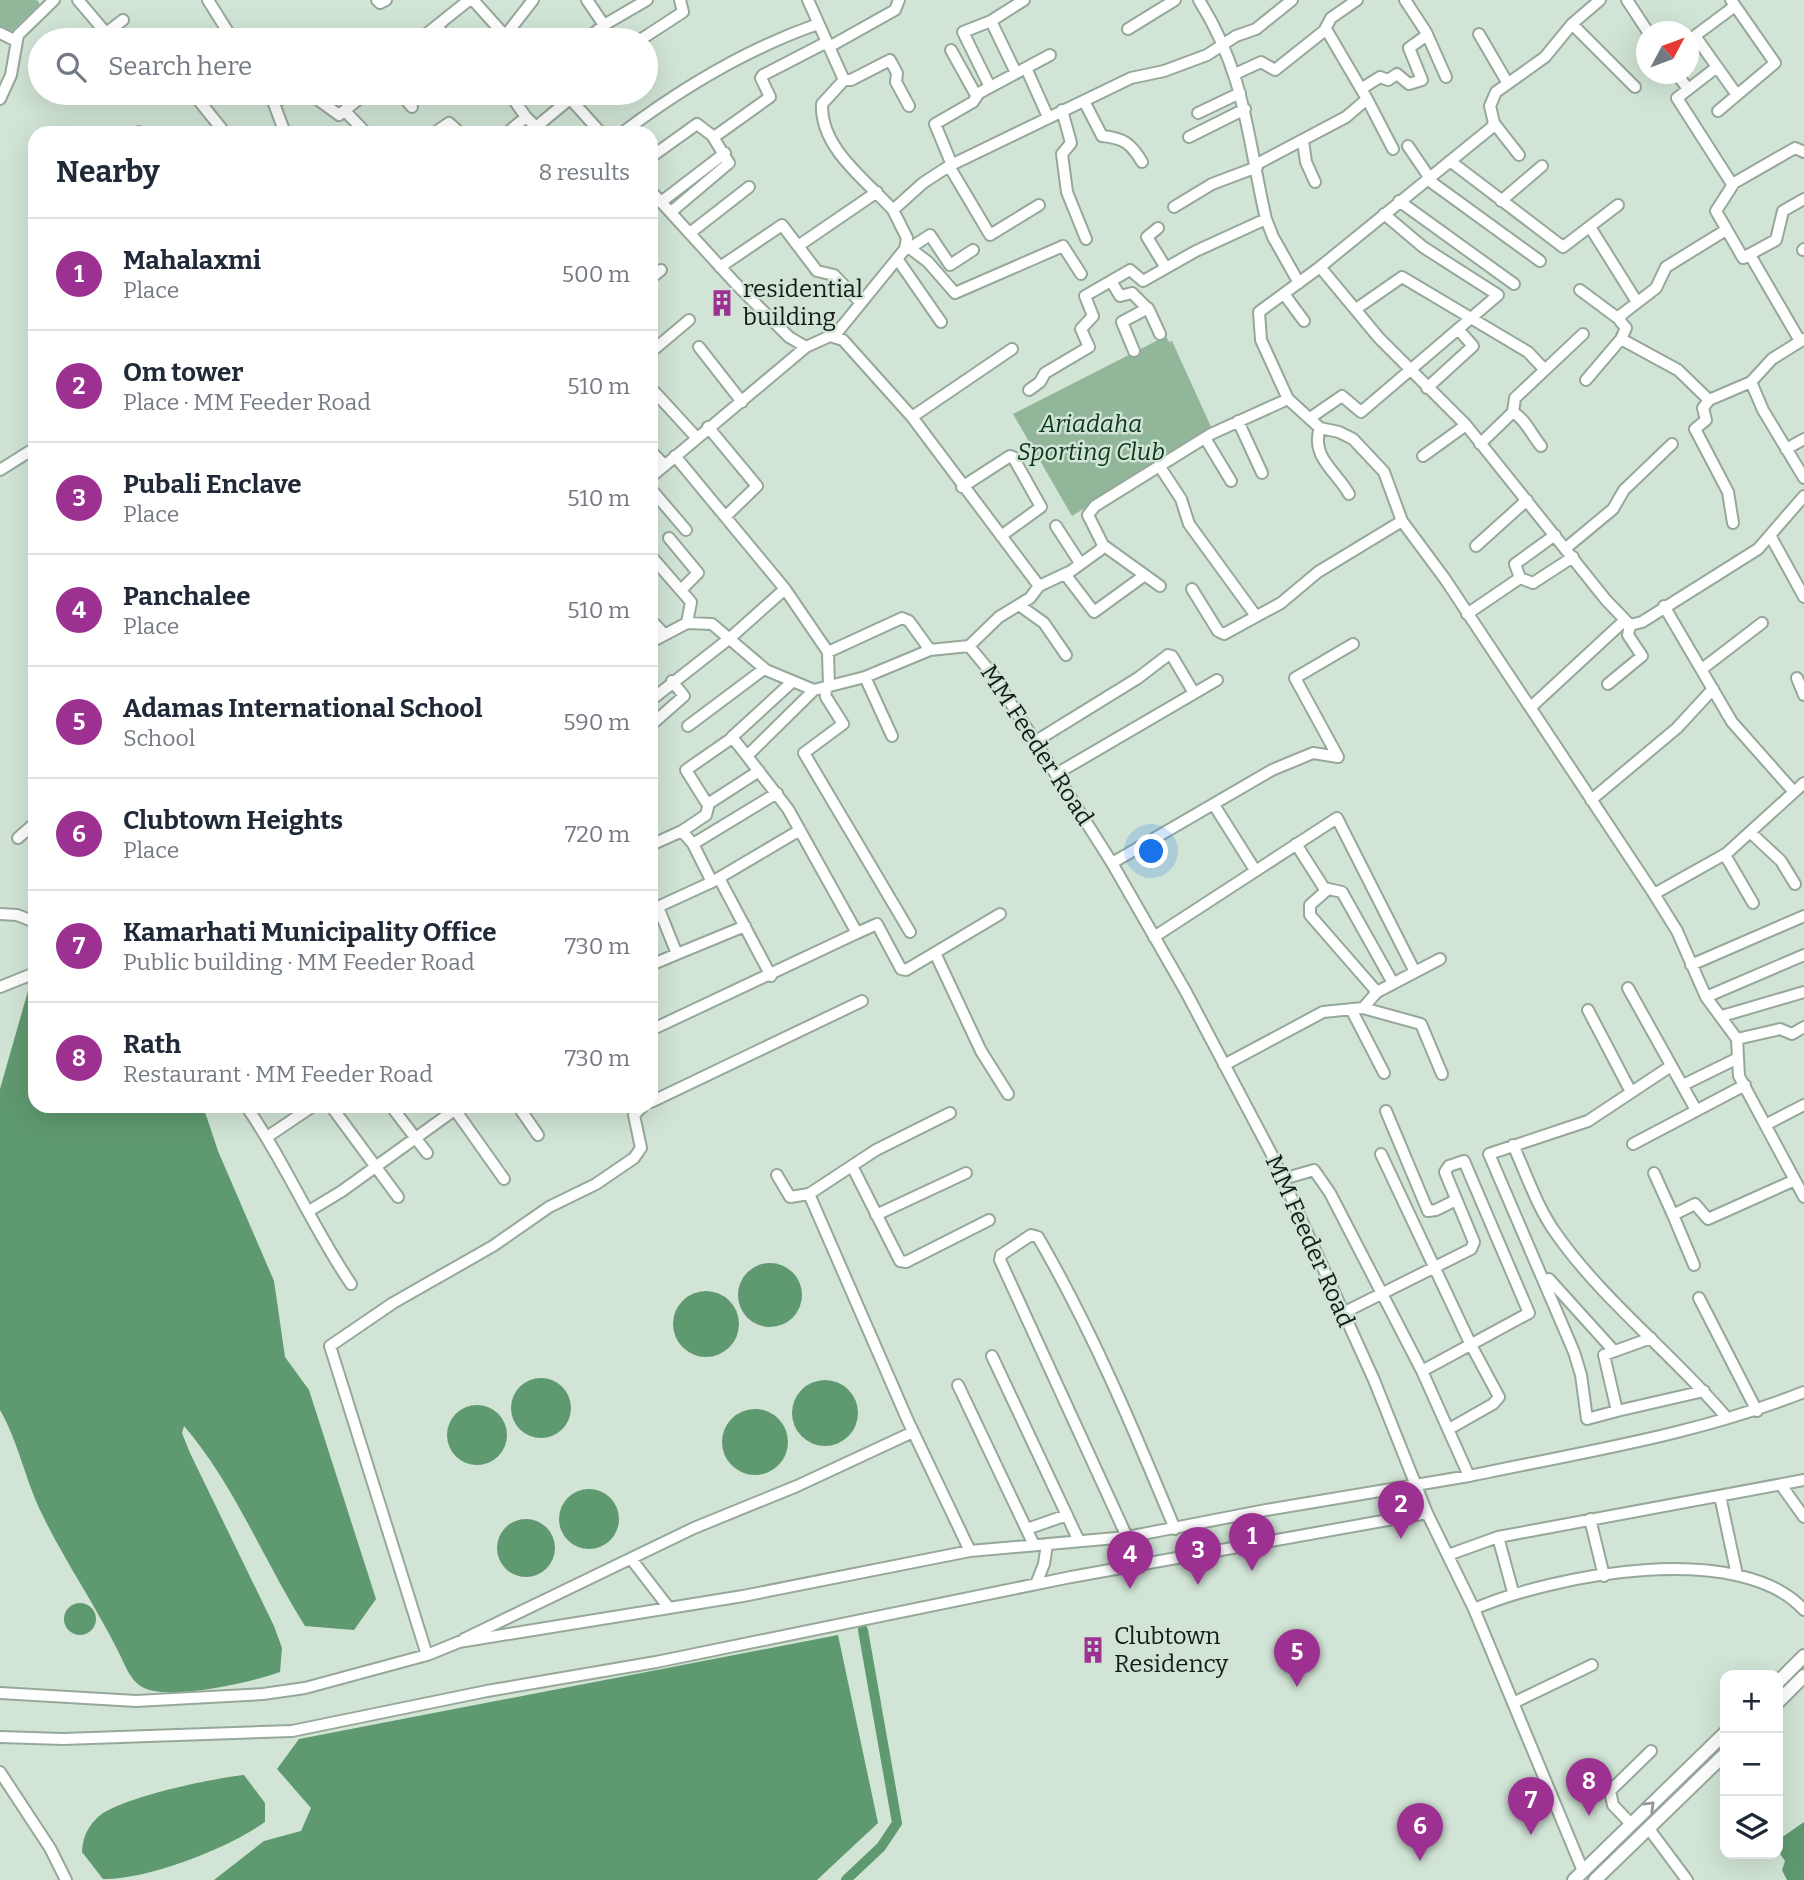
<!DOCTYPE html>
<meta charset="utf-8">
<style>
body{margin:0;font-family:Bitter,serif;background:#f2f2f3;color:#1f2937}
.controls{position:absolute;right:21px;bottom:21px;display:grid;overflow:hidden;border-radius:14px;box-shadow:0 7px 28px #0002}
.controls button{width:63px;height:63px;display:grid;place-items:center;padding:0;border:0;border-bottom:2px solid #e0e1e3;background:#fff;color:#1f2937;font:35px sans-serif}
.compass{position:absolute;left:1636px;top:21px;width:63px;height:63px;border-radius:50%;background:#fff;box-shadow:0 7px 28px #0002;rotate:49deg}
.you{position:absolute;left:1152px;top:852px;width:24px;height:24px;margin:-18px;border:5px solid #fff;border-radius:50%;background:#1a73e8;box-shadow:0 0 0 10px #1a73e833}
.badge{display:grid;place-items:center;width:46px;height:46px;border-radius:50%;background:#9c3192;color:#fff;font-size:23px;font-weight:700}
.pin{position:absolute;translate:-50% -58px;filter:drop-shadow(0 2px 4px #0008)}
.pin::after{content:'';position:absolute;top:37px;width:24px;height:21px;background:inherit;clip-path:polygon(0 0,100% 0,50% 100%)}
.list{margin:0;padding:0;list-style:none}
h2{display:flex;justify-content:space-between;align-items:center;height:91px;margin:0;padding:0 28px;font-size:30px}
h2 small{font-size:23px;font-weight:400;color:#747a83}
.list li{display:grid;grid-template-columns:46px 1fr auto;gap:21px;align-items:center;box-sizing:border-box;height:112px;padding:0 28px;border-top:2px solid #e0e1e3}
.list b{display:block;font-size:26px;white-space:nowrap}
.list p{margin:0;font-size:23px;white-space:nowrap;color:#747a83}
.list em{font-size:23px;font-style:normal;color:#747a83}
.icon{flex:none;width:38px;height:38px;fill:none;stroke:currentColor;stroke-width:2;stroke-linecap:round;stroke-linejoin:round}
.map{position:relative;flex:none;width:1804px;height:1880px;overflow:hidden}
.search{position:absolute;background:#fff;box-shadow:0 7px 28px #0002;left:28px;top:28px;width:630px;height:77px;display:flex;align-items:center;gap:18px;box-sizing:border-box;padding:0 24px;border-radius:38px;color:#747a83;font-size:26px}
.panel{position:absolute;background:#fff;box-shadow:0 7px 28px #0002;left:28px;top:126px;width:630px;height:987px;border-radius:21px}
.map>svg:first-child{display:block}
.green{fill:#92b69a}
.water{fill:#5f996f}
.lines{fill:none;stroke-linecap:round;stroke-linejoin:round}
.canal{stroke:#5f996f;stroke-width:10}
.minor-casing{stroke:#96a89a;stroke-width:14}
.major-casing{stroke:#96a89a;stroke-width:16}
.minor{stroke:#fff;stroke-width:10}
.major{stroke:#fff;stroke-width:12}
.oneway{stroke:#969896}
.labels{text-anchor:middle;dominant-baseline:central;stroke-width:5;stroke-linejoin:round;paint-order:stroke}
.poi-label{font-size:24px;fill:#151b16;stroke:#d1e4d5;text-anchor:start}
.park-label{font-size:24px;font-style:italic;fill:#0b391c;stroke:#d1e4d5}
.street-label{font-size:24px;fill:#151b16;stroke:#d1e4d5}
</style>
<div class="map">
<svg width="1804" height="1880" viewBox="0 0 1804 1880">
<rect width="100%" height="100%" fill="#d1e4d5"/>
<path class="green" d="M0 0H37L40 4 11 32 0 29Z
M1166 336 1169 342 1172 341 1212 429 1072 516 1013 414Z"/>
<path class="water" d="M28 991H35V1106H203L218 1151 274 1281 285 1357 309 1390 376 1599 354 1630 305 1626C264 1561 234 1484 184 1426L182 1433 190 1453 274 1626 282 1648 280 1672C252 1682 171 1701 144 1688 129 1680 125 1664 117 1649 94 1603 64 1560 42 1514 25 1480 19 1443 0 1410V1089Z
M738 1295a32 32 0 1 1 64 0a32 32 0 1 1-64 0Z
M673 1324a33 33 0 1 1 66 0a33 33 0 1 1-66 0Z
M511 1408a30 30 0 1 1 60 0a30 30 0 1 1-60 0Z
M792 1413a33 33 0 1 1 66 0a33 33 0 1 1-66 0Z
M447 1435a30 30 0 1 1 60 0a30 30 0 1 1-60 0Z
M722 1442a33 33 0 1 1 66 0a33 33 0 1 1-66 0Z
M559 1519a30 30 0 1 1 60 0a30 30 0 1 1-60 0Z
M497 1548a29 29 0 1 1 58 0a29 29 0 1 1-58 0Z
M64 1619a16 16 0 1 1 32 0a16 16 0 1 1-32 0Z
M838 1635 878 1823 817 1880H214L264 1841 301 1831 311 1808 277 1769 299 1739Z
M244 1775 265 1803V1822C229 1848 148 1880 103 1879L82 1852C83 1838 86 1829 97 1818 117 1798 214 1778 244 1775Z
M1804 1822V1880H1787L1782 1870 1785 1861 1778 1851V1840Z"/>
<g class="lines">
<path class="canal" d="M846 1880 881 1847 897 1823 863 1630"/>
<defs>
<path id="minor" d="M78 0 106 33 123 20
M208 0 233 40
M377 0 380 3 386 0
M473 0 509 40
M587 0 604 25
M808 0 844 80 822 104C820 148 866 180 893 210
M1199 0C1246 75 1247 137 1266 219L1273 237 1299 283
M1405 0 1426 32 1446 77
M1600 0 1572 24 1545 57 1496 92 1490 106 1494 123 1491 128 1320 267 1259 312 1261 340 1288 399 1320 428 1339 432 1353 439 1384 472 1402 521 1445 579 1654 894 1677 931 1706 997 1737 1039 1739 1076 1804 1197
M1627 0 1648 32
M991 21 1016 73
M1572 24 1635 87
M437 26 449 40
M1128 29 1175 0
M0 33 16 41
M1479 34 1507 82
M505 36 533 0
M1695 36 1737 95
M419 40 469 0
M586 40 604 25 647 0
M640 40 683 12 680 0
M1688 41 1735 6
M829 47 895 10 899 0
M951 50 976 95
M1717 67 1677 98 1732 184
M1026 68 1048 117
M1235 74 1261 62 1275 70 1324 31 1331 18 1357 0
M1677 74 1688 89
M844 80H851L890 60 897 73 896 82 909 106
M990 87 963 32 991 21 1024 0
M1361 89 1380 77 1388 80 1397 74 1409 84 1422 80 1409 48 1427 35
M270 93 285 133
M309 93 339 115 366 93
M400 93 412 107
M453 93 454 94
M509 93 526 117
M565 93 601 133
M196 97 225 133
M0 99 11 75 18 35 54 0
M1367 99 1393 149
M1084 101 1102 136C1123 138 1131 143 1142 162
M275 102 294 93
M1062 110 1071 143 1062 154 1067 192 1086 239
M1718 111 1775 63 1731 0
M346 112 366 133
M1198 113 1240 93
M1494 123 1519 155
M139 132 140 133
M434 133 449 123 460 133
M507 133 526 117 536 127 571 98
M622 133C683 87 746 49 818 24
M1189 137 1245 109
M1303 141 1306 162 1315 182
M1408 146 1429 177
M1804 152 1795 148 1734 183 1716 211 1743 258 1776 240 1783 211 1804 199
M651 157 697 124 714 137 770 97 761 78 763 75 827 42
M1450 161 1563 247 1618 205
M1257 164 1346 117 1367 99 1326 29
M952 165 935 124 973 102 979 93 1050 55
M949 166 990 235 1039 205
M1427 179 1540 261
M651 191 736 284 789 337 806 347 830 336 843 340 912 417 1039 586 1030 598 999 617 969 646
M1399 201 1514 284
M1501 201 1542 166
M661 202 725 153
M1174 207 1212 184 1257 167
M671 212 729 163 713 137
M1590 227 1637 302
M1158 228 1147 237 1166 268
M690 233 749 187
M798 246 877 192
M907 246 928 262 955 293 1063 246 1081 274
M910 248 930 235 950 265 973 250
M1803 250 1804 249
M1750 255 1800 341
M898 260 941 322
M720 267 782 225 817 271 834 275 860 302
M1320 267 1379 338 1466 425 1606 600 1630 625 1642 622 1758 549 1804 496
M651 278 661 270
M1111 281 1120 296 1132 293 1149 310 1160 334
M1580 290 1619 319
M1284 294 1304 321
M1356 309 1402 277 1528 352 1545 370
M835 335 905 249 907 238 893 210 923 183 949 166 1131 78 1164 71 1207 55 1236 36 1256 29 1292 0
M1621 339 1626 328 1620 321 1621 315 1656 288 1666 267 1726 230
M1804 339 1772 359 1751 382 1763 410 1804 478
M699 347 742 402
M1134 351 1122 322 1148 308
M651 352 689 320
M1586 380 1621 339 1678 370 1709 400 1751 382
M651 388 696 437
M1427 388 1473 346 1458 329
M1029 390 1040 382 1045 373 1089 347 1081 329 1093 316 1085 296 1130 270 1143 281 1196 251 1266 219
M1709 400 1703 408 1706 420 1695 429 1728 492 1733 523
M1513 412C1526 420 1531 434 1541 446
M912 417 1012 349
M1310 418 1342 396 1361 412 1498 295 1423 247 1384 214
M1238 421 1262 473
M708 427 757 486 727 515
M1320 428C1310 456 1336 471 1349 494
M1205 438 1231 481
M1480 444 1513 412 1515 398 1583 334
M1786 449 1804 439
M651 451 664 465
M1423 456 1466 425
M1160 467 1181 499 1189 524 1256 616
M0 470 35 448
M651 477 806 347
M962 487 1010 456 1013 457 1041 507 1001 536
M651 489 686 530
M1056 526 1080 563
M1771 537 1804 597
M669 538 698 573 681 590
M1103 545 1160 586
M1476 546 1527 500
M1566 548 1613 509 1624 490 1672 444
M651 556 691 602 687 623
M1065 574 1094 612 1145 575
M1520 578 1515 564 1555 535
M1039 586 1071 571 1100 550 1103 545 1088 515 1095 506 1211 434 1288 399
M785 589 828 652 902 618 909 621 930 650
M1192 589 1218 631 1224 634 1281 603 1318 572 1402 521
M1019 605 1044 623 1066 655
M1664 606 1732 722 1794 792
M1467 614 1520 578 1533 583 1573 557
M651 620 663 633
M651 642 687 623 712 624 766 670 814 690 865 677 930 650 969 646
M969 646 993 675 1112 863 1186 992 1271 1153 1374 1380 1427 1513 1474 1609 1583 1871
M828 652 829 687 825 689 826 697 843 724 804 753 910 932
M1702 669 1762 623
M865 677 892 736
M1797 678 1804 695
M1608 684 1642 656 1628 635 1630 625
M35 693V694
M651 700 730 638 785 589 675 456
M1531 707 1624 621
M651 725 684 696 672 681
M688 726 764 669
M732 738 686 770 706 802H711L759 771
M1036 741 1138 678 1168 655 1172 656 1194 693
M747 756 732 737 792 682
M1338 757 1295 678 1353 644
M1056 774 1217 680
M1591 800 1677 728 1713 689
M1214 805 1255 870
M682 831 706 815 709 803
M1751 833 1781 861 1795 884
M18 838 35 823
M1296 844 1324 888 1342 892 1393 983
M651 845 682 831 693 844
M1725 855 1753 903
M1112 863 1272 770 1313 753 1338 757
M719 878 771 976
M712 882 693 844 777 793
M1327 890 1310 905V915L1377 992
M1654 894 1727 853 1804 783
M651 910 712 882 800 830
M0 914 17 915 35 922
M857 933 877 924 901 969 906 970 1000 914
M1154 937 1337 818 1415 972
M935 953 981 1051 1008 1094
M677 954 745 926
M651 965 677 954 658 907
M1691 965 1804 916
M0 987 35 973
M1628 988 1696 1110
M1706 997 1804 955
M1363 1008 1377 992 1440 959
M1351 1009 1384 1073
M1588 1010 1631 1092
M1722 1016 1804 992
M651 1030 857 933 788 809 747 756 814 690
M1737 1039 1780 1029 1792 1034 1804 1027
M1224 1065 1323 1012 1363 1008 1421 1024 1442 1074
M1683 1085 1736 1059
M651 1102 862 1001
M246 1106C286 1163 312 1227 351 1284
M331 1106 398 1197
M391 1106 427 1153
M518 1106 538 1135
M453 1107 504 1179
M1386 1111 1428 1211 1436 1210 1456 1200
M1767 1124 1804 1105
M267 1137 313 1106
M1633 1144 1745 1085
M1513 1145C1526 1173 1537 1207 1555 1232 1602 1300 1674 1355 1727 1418
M1381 1154 1471 1345 1499 1397 1493 1404 1449 1429
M852 1166 900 1261 906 1262 989 1220
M1654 1173 1673 1215
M777 1175 790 1197 809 1194 876 1150 950 1113
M1283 1179 1314 1170 1330 1193 1422 1371 1469 1476C1582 1452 1696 1435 1804 1392
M809 1194 908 1421 970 1551
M309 1211 342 1191 460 1106
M876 1215 966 1173
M1694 1265 1673 1215 1695 1204 1708 1219 1795 1180
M1549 1279 1614 1351
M1699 1298 1757 1411
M1343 1313 1471 1249 1474 1242 1445 1172 1449 1166 1464 1161 1529 1313 1422 1371
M1651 1338 1604 1355 1617 1411 1704 1391
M992 1356 1079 1541
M958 1385 1034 1545
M1617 1411 1587 1419 1581 1375 1574 1352 1489 1154 1588 1121 1671 1066
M1781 1485 1804 1517
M1720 1496 1737 1575
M1590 1519 1604 1576
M1027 1529 1067 1515
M1127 1537 1000 1260 1001 1255 1031 1235 1038 1237C1092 1330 1134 1430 1175 1529
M1498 1537 1513 1592
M1448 1555 1498 1537 1804 1480
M632 1560 669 1608
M1036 1584 1044 1564 1047 1544
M1474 1609C1552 1575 1740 1539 1804 1610
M464 1639 694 1528 797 1486 913 1432
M427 1655 330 1346 393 1303 493 1246 549 1207 596 1184 634 1158 641 1148 634 1115 643 1106
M0 1693 136 1701 263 1694 305 1688 427 1655 459 1642 743 1596 970 1551 1127 1537 1266 1510 1469 1476
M1513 1703 1592 1665
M0 1737 63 1739 292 1731 487 1691 656 1662 1071 1577 1427 1513
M0 1772 50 1848 66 1880
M1631 1824 1613 1805 1610 1791 1651 1751
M1649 1829 1687 1880"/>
<path id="major" d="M1778 1682 1804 1656
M1778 1702 1804 1676
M1574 1880 1725 1733
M1595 1880 1725 1754"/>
</defs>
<use href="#minor" class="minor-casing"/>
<use href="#major" class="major-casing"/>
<use href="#minor" class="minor"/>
<use href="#major" class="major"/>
</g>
<defs><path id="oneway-chevron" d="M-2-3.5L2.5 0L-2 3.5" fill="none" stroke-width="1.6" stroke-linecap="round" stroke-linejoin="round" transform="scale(1.75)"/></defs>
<use class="oneway" href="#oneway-chevron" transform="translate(1650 1806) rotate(-44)"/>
<defs>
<symbol id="building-bare" viewBox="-9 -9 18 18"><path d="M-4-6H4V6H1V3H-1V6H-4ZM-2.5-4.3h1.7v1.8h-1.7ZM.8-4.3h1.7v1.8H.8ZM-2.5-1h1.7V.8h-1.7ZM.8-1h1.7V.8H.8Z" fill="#9c3192" stroke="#d1e4d5" stroke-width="2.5" paint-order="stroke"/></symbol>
</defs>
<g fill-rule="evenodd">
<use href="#building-bare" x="703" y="284" width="38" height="38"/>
<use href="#building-bare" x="1074" y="1631" width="38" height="38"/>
</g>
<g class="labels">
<g class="poi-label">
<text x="743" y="289">residential<tspan x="743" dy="28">building</tspan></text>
<text x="1114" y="1636">Clubtown<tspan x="1114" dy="28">Residency</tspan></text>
</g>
<g class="park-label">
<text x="1091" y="424">Ariadaha<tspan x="1091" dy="28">Sporting Club</tspan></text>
</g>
<g class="street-label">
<text transform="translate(1037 745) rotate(57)">MM Feeder Road</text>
<text transform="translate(1310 1241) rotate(66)">MM Feeder Road</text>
</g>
</g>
</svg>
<div class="controls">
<button>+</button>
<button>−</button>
<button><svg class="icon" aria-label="layers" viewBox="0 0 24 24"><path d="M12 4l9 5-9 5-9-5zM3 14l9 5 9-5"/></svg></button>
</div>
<svg class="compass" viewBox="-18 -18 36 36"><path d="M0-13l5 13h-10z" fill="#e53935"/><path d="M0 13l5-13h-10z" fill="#747a83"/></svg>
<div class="you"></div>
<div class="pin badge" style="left:1252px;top:1571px">1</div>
<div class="pin badge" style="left:1401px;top:1539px">2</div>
<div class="pin badge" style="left:1198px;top:1585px">3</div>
<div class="pin badge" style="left:1130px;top:1589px">4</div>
<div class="pin badge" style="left:1297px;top:1687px">5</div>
<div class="pin badge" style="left:1420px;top:1861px">6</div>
<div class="pin badge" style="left:1531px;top:1835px">7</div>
<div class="pin badge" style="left:1589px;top:1816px">8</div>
<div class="search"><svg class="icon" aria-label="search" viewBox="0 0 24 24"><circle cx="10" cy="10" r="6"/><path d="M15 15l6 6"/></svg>Search here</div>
<section class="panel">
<h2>Nearby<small>8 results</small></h2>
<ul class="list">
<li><span class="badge">1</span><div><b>Mahalaxmi</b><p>Place</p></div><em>500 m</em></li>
<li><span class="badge">2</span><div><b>Om tower</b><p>Place · MM Feeder Road</p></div><em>510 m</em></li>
<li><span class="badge">3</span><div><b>Pubali Enclave</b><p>Place</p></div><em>510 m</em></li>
<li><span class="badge">4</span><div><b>Panchalee</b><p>Place</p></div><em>510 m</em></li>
<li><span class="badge">5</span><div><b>Adamas International School</b><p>School</p></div><em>590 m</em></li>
<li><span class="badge">6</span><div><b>Clubtown Heights</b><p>Place</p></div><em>720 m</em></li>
<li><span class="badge">7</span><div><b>Kamarhati Municipality Office</b><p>Public building · MM Feeder Road</p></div><em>730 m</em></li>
<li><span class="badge">8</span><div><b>Rath</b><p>Restaurant · MM Feeder Road</p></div><em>730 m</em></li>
</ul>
</section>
</div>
